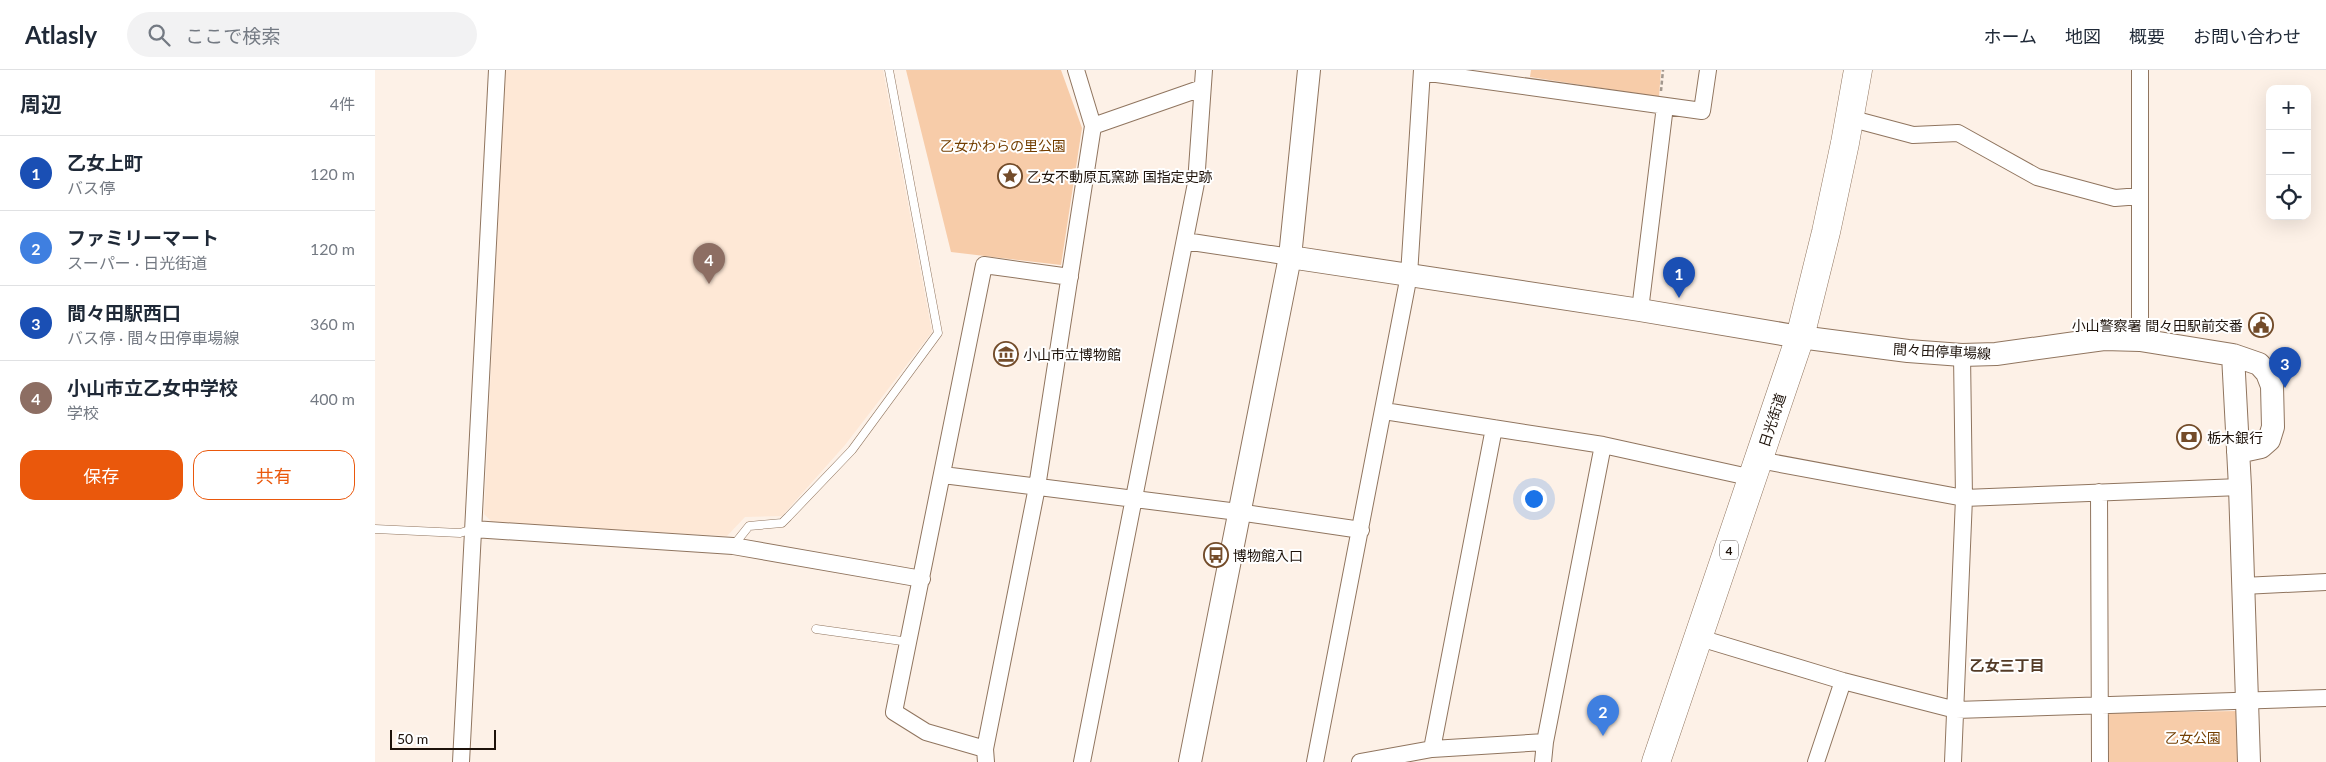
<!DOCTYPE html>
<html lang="ja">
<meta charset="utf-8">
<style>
body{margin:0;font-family:Lato,"Noto Sans JP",sans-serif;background:#f2f2f3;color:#1f2937}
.controls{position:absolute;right:15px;top:15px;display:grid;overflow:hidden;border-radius:10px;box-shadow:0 5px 20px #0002}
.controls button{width:45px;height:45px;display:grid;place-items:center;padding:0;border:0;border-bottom:1px solid #e0e1e3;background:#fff;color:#1f2937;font:25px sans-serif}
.scale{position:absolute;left:15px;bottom:12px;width:106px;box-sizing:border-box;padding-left:5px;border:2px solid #1d120a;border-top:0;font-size:14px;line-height:18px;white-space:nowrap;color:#1d120a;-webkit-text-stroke:4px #fff;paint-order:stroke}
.you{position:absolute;left:1158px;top:428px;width:18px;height:18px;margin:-12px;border:4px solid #fff;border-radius:50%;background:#1a73e8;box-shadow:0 0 0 8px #1a73e833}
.badge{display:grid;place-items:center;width:32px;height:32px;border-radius:50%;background:#ea580c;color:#fff;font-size:16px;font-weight:700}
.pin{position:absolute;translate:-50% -41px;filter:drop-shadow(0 1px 2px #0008)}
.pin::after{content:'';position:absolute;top:26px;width:18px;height:15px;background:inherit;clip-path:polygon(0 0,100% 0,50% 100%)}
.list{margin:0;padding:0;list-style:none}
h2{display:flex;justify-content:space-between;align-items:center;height:65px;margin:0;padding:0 20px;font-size:21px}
h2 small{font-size:16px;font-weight:400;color:#747a83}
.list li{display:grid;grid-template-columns:32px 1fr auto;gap:15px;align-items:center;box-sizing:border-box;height:75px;padding:0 20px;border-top:1px solid #e0e1e3}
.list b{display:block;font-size:19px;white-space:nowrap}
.list p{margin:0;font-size:16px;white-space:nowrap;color:#747a83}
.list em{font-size:16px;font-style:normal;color:#747a83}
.actions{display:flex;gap:10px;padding:15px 20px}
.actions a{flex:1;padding:11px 0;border:1px solid #ea580c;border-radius:15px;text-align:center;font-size:18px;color:#ea580c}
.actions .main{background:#ea580c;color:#fff}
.icon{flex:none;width:28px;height:28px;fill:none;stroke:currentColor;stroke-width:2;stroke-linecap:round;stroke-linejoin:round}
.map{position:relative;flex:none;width:1951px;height:692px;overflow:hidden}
header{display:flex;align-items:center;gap:30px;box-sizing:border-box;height:70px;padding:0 25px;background:#fff;border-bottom:1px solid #e0e1e3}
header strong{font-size:24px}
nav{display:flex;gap:28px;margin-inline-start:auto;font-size:18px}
.search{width:350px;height:45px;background:#f2f2f3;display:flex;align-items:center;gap:12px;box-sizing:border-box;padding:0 18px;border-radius:28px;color:#747a83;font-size:19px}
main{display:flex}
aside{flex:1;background:#fff}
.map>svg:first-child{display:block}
.built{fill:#fee8d6}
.green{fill:#f7cca9}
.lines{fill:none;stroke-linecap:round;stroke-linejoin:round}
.lane-casing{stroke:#90755f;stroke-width:9}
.street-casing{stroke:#90755f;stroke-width:18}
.secondary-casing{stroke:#90755f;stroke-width:24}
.highway-casing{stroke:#90755f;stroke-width:29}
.path{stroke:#a3988e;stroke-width:2.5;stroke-dasharray:4 2.5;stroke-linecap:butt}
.lane{stroke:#fff;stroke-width:8}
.street{stroke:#fff;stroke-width:16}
.secondary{stroke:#fff;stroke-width:22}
.highway{stroke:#fff;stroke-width:28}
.labels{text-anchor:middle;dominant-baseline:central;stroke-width:4;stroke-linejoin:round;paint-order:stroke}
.shield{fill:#fff;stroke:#615954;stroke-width:1}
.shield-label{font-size:12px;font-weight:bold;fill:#1d120a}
.park-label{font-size:14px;fill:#733e00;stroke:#fff}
.poi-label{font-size:14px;fill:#1d120a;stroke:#fff;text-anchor:start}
.street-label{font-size:14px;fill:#1d120a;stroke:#fff}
.neighbourhood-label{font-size:15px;font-weight:bold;fill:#533b27;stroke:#fff}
</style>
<header>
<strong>Atlasly</strong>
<div class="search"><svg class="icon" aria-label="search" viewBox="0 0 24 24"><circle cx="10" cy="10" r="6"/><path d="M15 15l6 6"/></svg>ここで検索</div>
<nav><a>ホーム</a><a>地図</a><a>概要</a><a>お問い合わせ</a></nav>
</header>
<main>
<aside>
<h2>周辺<small>4件</small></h2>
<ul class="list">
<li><span class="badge" style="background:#1a4fb4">1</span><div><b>乙女上町</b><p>バス停</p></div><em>120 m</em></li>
<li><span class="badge" style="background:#3f7fe0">2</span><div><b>ファミリーマート</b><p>スーパー · 日光街道</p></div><em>120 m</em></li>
<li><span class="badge" style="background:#1a4fb4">3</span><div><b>間々田駅西口</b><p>バス停 · 間々田停車場線</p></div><em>360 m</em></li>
<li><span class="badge" style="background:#8d6e63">4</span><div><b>小山市立乙女中学校</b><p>学校</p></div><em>400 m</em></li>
</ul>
<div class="actions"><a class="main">保存</a><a>共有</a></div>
</aside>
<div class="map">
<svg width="1951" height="692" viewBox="0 0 1951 692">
<rect width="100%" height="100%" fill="#fdf1e7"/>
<path class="built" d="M130 0H508L557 262 470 375 407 446 370 447 352 466 119 454 109 444Z"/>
<path class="green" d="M531 0H686L707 58 686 195 576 182Z
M1156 0H1286L1284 27 1155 7Z
M1865 641 1867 692H1730L1729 643Z"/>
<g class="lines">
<defs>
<path id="lane" d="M0 459 85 463 98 459
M358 476 374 456 407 453 413 447 477 380 563 263 514 0
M441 559 534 572"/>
<path id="street" d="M1765 0V270
M1047 2 1327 41 1333 0
M1474 48 1538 65 1583 63 1662 107 1740 128 1765 126
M718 56 827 18
M810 171 915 187
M1265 240 1290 36
M1009 341 1228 375 1378 408
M1384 390 1589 428 1865 417
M568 405 863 442 986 460
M1724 422 1725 692
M98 459 358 476 547 509
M1868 516 1951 512
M1325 568 1468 611 1581 640 1951 628
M610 679 551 662 519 642 609 195 695 207
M1057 679 1119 358
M86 692 122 0
M611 692 610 679 662 417 718 56 701 0
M707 692 821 113 829 0
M940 692 1034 205 1047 0
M985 692 1057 679 1170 672
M1168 692 1170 672 1228 375
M1441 692 1468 611
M1578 692 1589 428 1587 285"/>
<path id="secondary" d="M915 187 1265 240 1425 267 1533 281 1587 285 1621 284 1729 269 1765 270 1858 285 1884 294 1892 303 1897 316 1898 357 1894 370 1886 377 1863 382
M1858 285 1865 417 1874 692
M815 692 915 187 934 0"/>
<path id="highway" d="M1281 692 1425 267 1451 162 1470 73 1483 0"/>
</defs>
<use href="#lane" class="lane-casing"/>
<use href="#street" class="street-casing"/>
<use href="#secondary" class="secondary-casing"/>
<use href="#highway" class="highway-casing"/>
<path class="path" d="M1286 21 1288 0"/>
<use href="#lane" class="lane"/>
<use href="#street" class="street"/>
<use href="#secondary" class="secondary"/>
<use href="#highway" class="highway"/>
</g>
<defs>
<symbol id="sight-ring" viewBox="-11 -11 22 22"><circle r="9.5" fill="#fff" stroke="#734c2a" stroke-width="1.5"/><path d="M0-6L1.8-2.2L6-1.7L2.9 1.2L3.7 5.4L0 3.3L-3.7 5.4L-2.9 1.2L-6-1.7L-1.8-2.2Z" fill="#734c2a"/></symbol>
<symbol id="civic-ring" viewBox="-11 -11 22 22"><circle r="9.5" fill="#fff" stroke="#734c2a" stroke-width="1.5"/><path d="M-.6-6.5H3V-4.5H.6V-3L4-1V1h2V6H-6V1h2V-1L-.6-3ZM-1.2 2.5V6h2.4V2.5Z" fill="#734c2a"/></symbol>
<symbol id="museum-ring" viewBox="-11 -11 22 22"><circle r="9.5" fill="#fff" stroke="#734c2a" stroke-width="1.5"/><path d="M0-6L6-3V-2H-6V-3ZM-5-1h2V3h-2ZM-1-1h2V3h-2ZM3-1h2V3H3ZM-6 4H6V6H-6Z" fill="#734c2a"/></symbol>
<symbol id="bank-ring" viewBox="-11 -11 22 22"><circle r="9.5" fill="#fff" stroke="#734c2a" stroke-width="1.5"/><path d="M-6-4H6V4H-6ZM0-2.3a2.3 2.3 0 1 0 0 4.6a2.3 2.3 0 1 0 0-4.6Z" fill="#734c2a"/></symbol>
<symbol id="bus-ring" viewBox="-11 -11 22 22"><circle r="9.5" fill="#fff" stroke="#734c2a" stroke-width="1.5"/><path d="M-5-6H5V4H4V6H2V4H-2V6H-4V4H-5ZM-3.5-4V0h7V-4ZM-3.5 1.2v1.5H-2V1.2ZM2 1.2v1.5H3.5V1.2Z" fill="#734c2a"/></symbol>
</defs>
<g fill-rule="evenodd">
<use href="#sight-ring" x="621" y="92" width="28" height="28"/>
<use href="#civic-ring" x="1872" y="241" width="28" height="28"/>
<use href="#museum-ring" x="617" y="270" width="28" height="28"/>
<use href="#bank-ring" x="1800" y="353" width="28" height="28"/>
<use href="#bus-ring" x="827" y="471" width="28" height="28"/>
</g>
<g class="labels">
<rect class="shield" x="1345" y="470.5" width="18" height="19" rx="4"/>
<g class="shield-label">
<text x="1354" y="480">4</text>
</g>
<g class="park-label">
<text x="628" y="75">乙女かわらの里公園</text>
<text x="1818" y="667">乙女公園</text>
</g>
<g class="poi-label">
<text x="652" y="106">乙女不動原瓦窯跡 国指定史跡</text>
<text x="1868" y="255" text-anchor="end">小山警察署 間々田駅前交番</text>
<text x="648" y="284">小山市立博物館</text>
<text x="1832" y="367">栃木銀行</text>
<text x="858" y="485">博物館入口</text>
</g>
<g class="street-label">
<text transform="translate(1567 281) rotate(3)">間々田停車場線</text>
<text transform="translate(1397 350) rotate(-72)">日光街道</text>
</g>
<g class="neighbourhood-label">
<text x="1632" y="595">乙女三丁目</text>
</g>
</g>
</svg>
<div class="controls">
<button>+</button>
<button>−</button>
<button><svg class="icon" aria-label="locate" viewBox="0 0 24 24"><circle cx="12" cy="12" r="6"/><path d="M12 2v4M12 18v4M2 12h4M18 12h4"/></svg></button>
</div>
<div class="scale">50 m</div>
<div class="you"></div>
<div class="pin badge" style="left:1304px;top:228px;background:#1a4fb4">1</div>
<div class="pin badge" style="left:1228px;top:666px;background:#3f7fe0">2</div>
<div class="pin badge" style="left:1910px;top:318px;background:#1a4fb4">3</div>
<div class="pin badge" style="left:334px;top:214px;background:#8d6e63">4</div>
</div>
</main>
